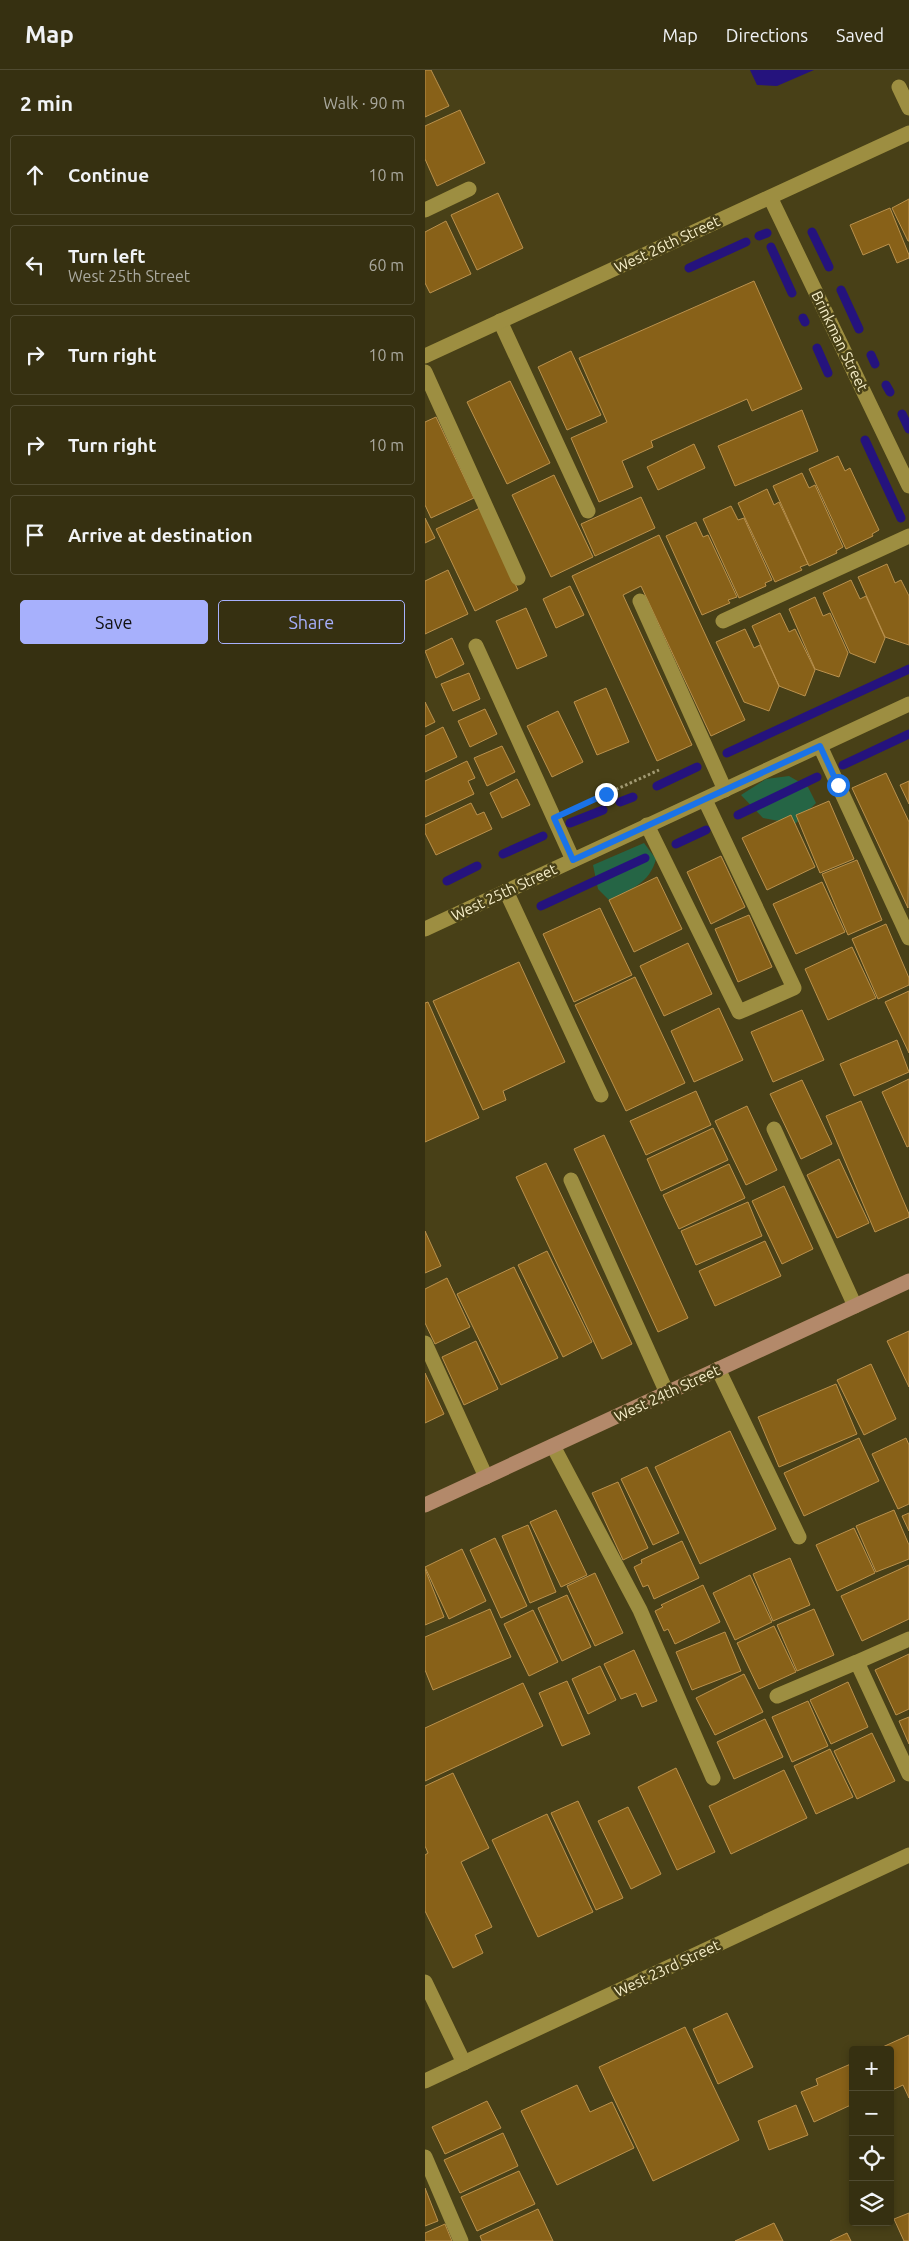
<!DOCTYPE html>
<meta charset="utf-8">
<style>
body{margin:0;font-family:Ubuntu,sans-serif;background:#413c1f;color:#f1f3f6}
.controls{position:absolute;right:15px;bottom:15px;display:grid;overflow:hidden;border-radius:5px;box-shadow:0 2px 8px #0003}
.controls button{width:45px;height:45px;display:grid;place-items:center;padding:0;border:0;border-bottom:1px solid #504b31;background:#363011;color:#f1f3f6;font:25px sans-serif}
.stop{position:absolute;width:15px;height:15px;margin:-11px;border:4px solid #1a73e8;border-radius:50%;background:#fff}
.stop.end{background:#1a73e8;border-color:#fff;box-shadow:0 1px 5px #0008}
.list{margin:0;padding:0;list-style:none}
h2{display:flex;justify-content:space-between;align-items:center;height:65px;margin:0;padding:0 20px;font-size:21px}
h2 small{font-size:16px;font-weight:400;color:#aaa99f}
.list li{display:grid;grid-template-columns:32px 1fr auto;gap:15px;align-items:center;box-sizing:border-box;height:80px;margin:0 10px 10px;padding:0 10px;border:1px solid #504b31;border-radius:5px}
.list b{display:block;font-size:19px;white-space:nowrap}
.list p{margin:0;font-size:16px;white-space:nowrap;color:#aaa99f}
.list em{font-size:16px;font-style:normal;color:#aaa99f}
.actions{display:flex;gap:10px;padding:15px 20px}
.actions a{flex:1;padding:11px 0;border:1px solid #a7b0fc;border-radius:5px;text-align:center;font-size:18px;color:#a7b0fc}
.actions .main{background:#a7b0fc;color:#111}
.icon{flex:none;width:28px;height:28px;fill:none;stroke:currentColor;stroke-width:2;stroke-linecap:round;stroke-linejoin:round}
.map{position:relative;flex:none;width:484px;height:2171px;overflow:hidden}
header{display:flex;align-items:center;gap:30px;box-sizing:border-box;height:70px;padding:0 25px;background:#363011;border-bottom:1px solid #504b31}
header strong{font-size:24px}
nav{display:flex;gap:28px;margin-inline-start:auto;font-size:18px}
main{display:flex}
aside{flex:1;background:#363011}
.map>svg:first-child{display:block}
.green{fill:#256545}
.water{fill:#25137d}
.lines{fill:none;stroke-linecap:round;stroke-linejoin:round}
.stream{stroke:#25137d;stroke-width:9}
.building{fill:#886118;stroke:#ba914d}
.path{stroke:#a29a73;stroke-width:3;stroke-dasharray:2.5 2.5;stroke-linecap:butt}
.lane{stroke:#9d8e41;stroke-width:15}
.street{stroke:#9d8e41;stroke-width:15}
.secondary{stroke:#b3896a;stroke-width:15}
.route{stroke:#1a73e8;stroke-width:6}
.labels{text-anchor:middle;dominant-baseline:central;stroke-width:5;stroke-linejoin:round;paint-order:stroke}
.street-label{font-size:15px;fill:#f7efca;stroke:#484017}
</style>
<header>
<strong>Map</strong>
<nav><a>Map</a><a>Directions</a><a>Saved</a></nav>
</header>
<main>
<aside>
<h2>2 min<small>Walk · 90 m</small></h2>
<ul class="list">
<li><svg class="icon" aria-label="ahead" viewBox="0 0 24 24"><path d="M12 20V5M6 11l6-6 6 6"/></svg><div><b>Continue</b></div><em>10 m</em></li>
<li><svg class="icon" aria-label="left" viewBox="0 0 24 24"><path d="M17 20v-9H6M10 6l-5 5 5 5"/></svg><div><b>Turn left</b><p>West 25th Street</p></div><em>60 m</em></li>
<li><svg class="icon" aria-label="right" viewBox="0 0 24 24"><path d="M7 20v-9h11M14 6l5 5-5 5"/></svg><div><b>Turn right</b></div><em>10 m</em></li>
<li><svg class="icon" aria-label="right" viewBox="0 0 24 24"><path d="M7 20v-9h11M14 6l5 5-5 5"/></svg><div><b>Turn right</b></div><em>10 m</em></li>
<li><svg class="icon" aria-label="arrive" viewBox="0 0 24 24"><path d="M6 21V4h12l-3 4 3 4H6"/></svg><div><b>Arrive at destination</b></div></li>
</ul>
<div class="actions"><a class="main">Save</a><a>Share</a></div>
</aside>
<div class="map">
<svg width="484" height="2171" viewBox="0 0 484 2171">
<rect width="100%" height="100%" fill="#484017"/>
<path class="green" d="M364 706 383 717 391 733 370 754 338 748 316 725 341 709Z
M219 773 231 789C225 813 205 820 184 830L173 819 168 795Z"/>
<path class="water" d="M325 0H389L352 16 332 15Z"/>
<g class="lines">
<path class="stream" d="M387 162 404 197
M334 166 342 163
M346 177 367 223
M264 198 321 172
M416 220 434 259
M378 248 380 252
M392 278 403 303
M446 285 450 294
M461 315 465 322
M477 344 484 359
M440 370 476 448
M302 683 484 599
M418 695 484 664
M232 716 272 697
M195 732 208 727
M313 745 392 707
M145 753 178 740
M251 774 281 760
M78 784 118 766
M22 811 52 796
M116 836 220 788"/>
</g>
<path class="building" d="M0 0H6L24 36 0 47Z
M35 40 60 93 12 116 0 89V56Z
M73 123 98 178 52 200 26 145Z
M484 129V171H483L467 138Z
M465 138 484 185V188L472 193 464 174 438 185 425 155Z
M21 151 46 204 5 223 0 213V162Z
M329 211 377 319 327 341 322 329 226 371 228 377 197 391 208 417 174 432 146 368 182 352 154 288Z
M146 281 176 345 142 360 113 297Z
M85 311 125 393 82 414 42 332Z
M377 340 393 381 310 416 293 376Z
M11 347 49 428 6 448 0 435V352Z
M269 374 280 398 233 420 222 397Z
M413 386 420 401 425 398 454 460 447 464 448 466 421 479 384 399Z
M377 403 384 418 390 415 418 477 411 481 412 483 384 496 348 416Z
M129 405 168 487 126 507 87 425Z
M342 419 349 435 354 432 383 494 375 497 377 500 350 512 313 433Z
M216 427 230 458 170 486 156 454Z
M306 436 313 450 319 448 347 510 340 513 341 516 314 528 278 449Z
M55 438 93 520 50 541 11 459Z
M0 448 10 468 0 473Z
M271 452 278 467 283 465 312 527 303 530 305 533 277 545 241 466Z
M234 465 320 650 286 666 216 516 198 525 267 675 232 691 147 506Z
M462 494 470 513 476 510 484 526V575L460 567 433 507Z
M23 500 43 544 0 564V511Z
M426 510 435 529 441 526 460 568 450 593 425 583 398 523Z
M145 516 159 545 131 558 118 529Z
M390 527 398 546 405 543 423 583 414 607 390 599 364 539Z
M101 538 122 586 92 599 71 551Z
M355 543 364 562 370 559 390 600 380 626 354 616 327 556Z
M320 559 329 578 335 575 354 616 344 641 319 632 291 572Z
M27 568 39 594 11 608 0 581Z
M44 603 55 629 28 641 16 614Z
M181 618 204 672 172 685 149 632Z
M0 632 10 652 0 657Z
M60 639 72 664 45 677 33 651Z
M133 641 158 692 127 707 102 656Z
M18 657 32 687 0 702V666Z
M77 676 90 702 62 716 49 688Z
M42 691 50 708 43 711 49 724 0 747V711Z
M461 703 484 752 483 838 427 718Z
M92 709 105 735 77 748 65 723Z
M484 711V734L475 715Z
M404 731 429 789 395 803 371 745Z
M46 733 52 745 59 742 67 759 11 785 0 763V755Z
M366 745 390 797 342 820 317 768Z
M296 786 320 837 286 854 262 802Z
M432 790 457 850 423 865 397 804Z
M232 807 257 859 209 882 184 830Z
M397 812 420 862 371 884 348 834Z
M175 838 207 905 149 932 118 864Z
M324 845 347 897 313 912 290 859Z
M461 854 484 908V915L453 929 427 869Z
M263 873 287 924 239 946 215 896Z
M427 877 451 928 403 950 380 899Z
M94 892 140 992 78 1021 81 1030 58 1040 8 931Z
M210 907 260 1013 201 1041 150 935Z
M484 921V983L460 932Z
M3 932 54 1048 0 1072V933Z
M294 938 318 990 269 1012 246 961Z
M377 940 399 990 348 1012 326 962Z
M472 970 484 1002 429 1026 415 994Z
M484 1009V1076L482 1077 457 1022Z
M377 1010 407 1074 376 1089 345 1024Z
M271 1021 286 1055 221 1085 205 1051Z
M436 1031 484 1144V1147L450 1162 401 1046Z
M322 1036 352 1100 321 1115 290 1051Z
M288 1058 303 1090 236 1121 222 1089Z
M179 1065 263 1248 233 1262 149 1079Z
M414 1089 444 1153 412 1168 382 1105Z
M121 1093 207 1274 177 1289 91 1107Z
M304 1094 320 1128 254 1159 238 1125Z
M359 1116 388 1179 357 1194 327 1131Z
M323 1132 337 1166 271 1195 256 1161Z
M0 1161 16 1196 0 1203Z
M340 1171 356 1206 290 1236 274 1201Z
M122 1181 167 1272 138 1287 93 1195Z
M89 1197 133 1288 76 1315 32 1224Z
M22 1208 45 1257 10 1274 0 1253V1219Z
M484 1261V1317L462 1271Z
M51 1271 73 1319 39 1335 17 1287Z
M446 1294 471 1349 439 1365 412 1310Z
M0 1303 19 1344 0 1353Z
M411 1314 432 1364 354 1397 333 1347Z
M305 1361 351 1459 275 1494 230 1397Z
M434 1368 454 1411 379 1446 359 1403Z
M481 1368 484 1375V1434L473 1439 447 1384Z
M222 1397 254 1463 228 1475 196 1409Z
M193 1412 223 1478 198 1490 167 1423Z
M131 1440 162 1505 136 1517 105 1452Z
M469 1440 484 1475V1489L451 1502 431 1456Z
M484 1443V1461L477 1446Z
M103 1455 131 1522 105 1533 77 1466Z
M429 1458 450 1503 412 1521 391 1475Z
M70 1468 102 1536 76 1548 45 1480Z
M257 1471 274 1508 229 1529 223 1515 218 1517 209 1497 217 1493 216 1490Z
M37 1479 61 1531 24 1549 0 1497Z
M365 1488 385 1535 348 1551 328 1504Z
M484 1495V1549L437 1571 416 1526Z
M0 1499 19 1547 0 1555Z
M170 1503 198 1563 170 1576 142 1516Z
M325 1505 347 1552 310 1570 288 1523Z
M278 1515 295 1552 250 1574 243 1559 239 1561 230 1541 238 1537 236 1535Z
M142 1525 166 1577 137 1591 113 1538Z
M65 1539 86 1587 8 1620 0 1600V1567Z
M389 1539 409 1585 372 1601 352 1555Z
M108 1540 133 1592 104 1606 79 1554Z
M349 1556 371 1602 334 1619 312 1573Z
M300 1562 316 1601 267 1620 251 1582Z
M209 1580 232 1631 217 1637 211 1623 196 1629 179 1594Z
M484 1584V1639L471 1645 450 1600Z
M175 1596 191 1630 163 1644 147 1609Z
M319 1604 338 1642 290 1665 271 1628Z
M142 1611 165 1664 137 1676 114 1623Z
M423 1612 443 1657 406 1674 385 1630Z
M98 1613 118 1656 0 1711V1658Z
M383 1631 403 1676 367 1692 347 1647Z
M484 1647V1674L474 1651Z
M340 1649 358 1687 309 1709 292 1672Z
M447 1663 470 1711 432 1729 409 1681Z
M405 1679 428 1727 391 1744 369 1696Z
M251 1698 290 1782 252 1800 213 1717Z
M359 1700 382 1748 306 1784 284 1736Z
M28 1703 64 1778 36 1792 67 1857 50 1865 58 1883 28 1898 0 1841V1785L3 1783 0 1776V1716Z
M153 1731 198 1828 171 1840 126 1743Z
M203 1737 236 1804 206 1819 173 1751Z
M122 1744 168 1842 113 1867 67 1770Z
M302 1943 328 1997 293 2014 268 1959Z
M260 1957 314 2070 228 2111 174 1997Z
M484 1965V2028L478 2015 465 2021V1980H451Z
M428 1993V2034L389 2052 376 2022 393 2015 391 2009Z
M152 2015 165 2042 187 2032 209 2078 132 2115 96 2041Z
M62 2031 76 2058 20 2084 7 2057Z
M371 2035 383 2065 344 2080 333 2051Z
M78 2063 93 2096 35 2123 19 2090Z
M94 2101 110 2134 52 2161 36 2127Z
M0 2118 13 2151 0 2156Z
M113 2139 128 2171H57L55 2166Z
M484 2143V2171H479L469 2149Z
M349 2153 358 2171H310Z
M20 2154 27 2171H0V2163Z
M422 2163 426 2171H405Z"/>
<g class="lines">
<path class="path" d="M150 738 234 700"/>
<path class="lane" d="M474 17 484 38
M0 140 44 119
M75 251 163 441
M0 302 93 508
M215 531 300 720
M298 551 484 466
M51 576 148 790
M395 676 484 868
M222 755 314 942 369 918 280 730
M81 821 176 1025
M349 1059 430 1236
M146 1110 242 1323
M0 1273 61 1407
M293 1299 374 1467
M128 1376 215 1540 288 1708
M432 1592 484 1569
M352 1626 432 1592 484 1704
M0 1912 39 1993
M0 2087 36 2171"/>
<path class="street" d="M345 127 484 416
M0 286 484 63
M0 859 484 634
M0 2011 484 1785"/>
<path class="secondary" d="M0 1435 484 1211"/>
</g>
<g class="lines">
<path class="route" d="M181 724 129 748 148 790 395 676 413 715"/>
</g>
<g class="labels">
<g class="street-label">
<text transform="translate(242 174) rotate(-25)">West 26th Street</text>
<text transform="translate(415 271) rotate(64)">Brinkman Street</text>
<text transform="translate(79 822) rotate(-25)">West 25th Street</text>
<text transform="translate(242 1323) rotate(-25)">West 24th Street</text>
<text transform="translate(242 1898) rotate(-25)">West 23rd Street</text>
</g>
</g>
</svg>
<div class="controls">
<button>+</button>
<button>−</button>
<button><svg class="icon" aria-label="locate" viewBox="0 0 24 24"><circle cx="12" cy="12" r="6"/><path d="M12 2v4M12 18v4M2 12h4M18 12h4"/></svg></button>
<button><svg class="icon" aria-label="layers" viewBox="0 0 24 24"><path d="M12 4l9 5-9 5-9-5zM3 14l9 5 9-5"/></svg></button>
</div>
<div class="stop" style="left:413px;top:715px"></div>
<div class="stop end" style="left:181px;top:724px"></div>
</div>
</main>
